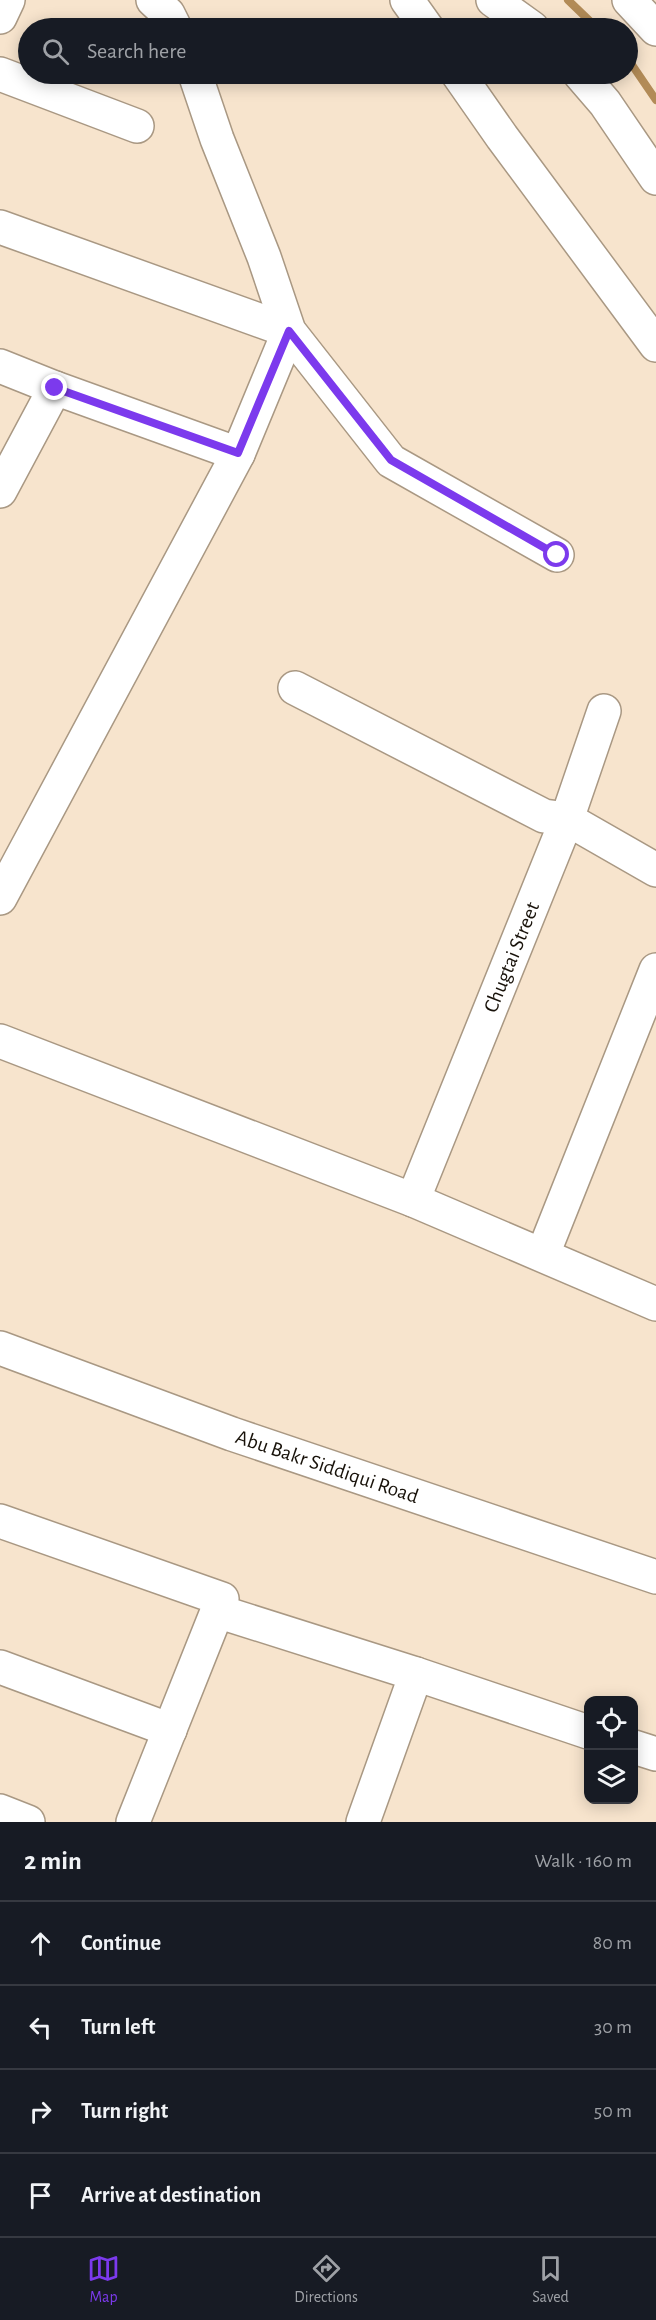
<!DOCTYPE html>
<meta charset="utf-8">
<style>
body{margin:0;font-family:"Alegreya Sans",sans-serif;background:#20242c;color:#f1f3f6}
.controls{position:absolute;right:18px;bottom:18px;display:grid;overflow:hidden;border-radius:12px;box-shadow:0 3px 15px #0003}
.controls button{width:54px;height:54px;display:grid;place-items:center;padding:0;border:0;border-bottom:2px solid #363941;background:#171b24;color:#f1f3f6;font:30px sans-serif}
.stop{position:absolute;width:18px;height:18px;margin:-14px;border:4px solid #7c3aed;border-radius:50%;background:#fff}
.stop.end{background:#7c3aed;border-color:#fff;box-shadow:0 2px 6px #0008}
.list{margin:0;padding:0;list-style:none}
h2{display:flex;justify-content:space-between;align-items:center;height:78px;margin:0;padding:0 24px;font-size:26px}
h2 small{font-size:20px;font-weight:400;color:#9ea1a6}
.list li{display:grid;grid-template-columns:39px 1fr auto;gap:18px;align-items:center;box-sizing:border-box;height:84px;padding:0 24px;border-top:2px solid #363941}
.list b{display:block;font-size:22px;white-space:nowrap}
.list em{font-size:20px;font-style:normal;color:#9ea1a6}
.icon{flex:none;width:33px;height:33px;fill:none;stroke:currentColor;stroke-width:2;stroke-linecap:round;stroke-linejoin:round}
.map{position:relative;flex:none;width:656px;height:1822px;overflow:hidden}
.search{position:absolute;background:#171b24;box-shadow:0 3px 15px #0003;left:18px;right:18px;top:18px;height:66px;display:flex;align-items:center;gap:15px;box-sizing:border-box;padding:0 21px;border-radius:33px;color:#9ea1a6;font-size:22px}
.sheet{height:414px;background:#171b24}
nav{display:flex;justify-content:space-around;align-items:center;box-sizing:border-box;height:84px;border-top:2px solid #363941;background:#171b24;font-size:16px;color:#9ea1a6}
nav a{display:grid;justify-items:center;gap:3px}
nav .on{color:#7c3aed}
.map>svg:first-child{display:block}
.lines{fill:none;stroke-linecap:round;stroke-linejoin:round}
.stream{stroke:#b28b57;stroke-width:8}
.minor-casing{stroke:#a99883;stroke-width:36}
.major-casing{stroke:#a99883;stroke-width:36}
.minor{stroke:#fff;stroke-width:33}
.major{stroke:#fff;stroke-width:33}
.route{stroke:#7c3aed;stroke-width:8}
.labels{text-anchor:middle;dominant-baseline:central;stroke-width:4.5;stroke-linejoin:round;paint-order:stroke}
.street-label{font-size:21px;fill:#18120a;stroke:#f7e4cd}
</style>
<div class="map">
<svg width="656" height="1822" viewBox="0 0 656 1822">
<rect width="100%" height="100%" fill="#f7e4cd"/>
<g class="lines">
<path class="stream" d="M568 0 597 28
M628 59 656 100"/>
<defs>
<g id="minor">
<path d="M153 0 168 14 175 28"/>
<path d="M407 0 427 28"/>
<path d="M0 17 8 0"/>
<path d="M0 74 137 126"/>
<path d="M195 74 217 139 264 257 289 331 391 461 557 555"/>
<path d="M458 74 502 137 656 345"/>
<path d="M0 227 289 331 238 454 0 898"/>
<path d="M0 366 55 388"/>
<path d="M0 491 55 388 238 454"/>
<path d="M295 688 544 816 567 819 656 870"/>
<path d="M0 1041 413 1200 656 1304"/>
<path id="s1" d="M413 1200 567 819 604 711"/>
<path d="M543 1254 656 970"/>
<path id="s2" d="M0 1348 232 1434 656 1577"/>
<path d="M0 1521 222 1599 133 1822"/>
<path d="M217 1611 416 1674 363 1822"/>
<path d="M0 1667 170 1730"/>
<path d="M416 1674 588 1732"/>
<path d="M634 1747 656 1754"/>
<path d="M0 1811 28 1822"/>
</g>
<path id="major" d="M493 0 532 28
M629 0 656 29
M580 74 605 103 656 178"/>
</defs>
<use href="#minor" class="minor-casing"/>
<use href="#major" class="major-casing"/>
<use href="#minor" class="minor"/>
<use href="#major" class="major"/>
</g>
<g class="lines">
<path class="route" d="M55 388 238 453 289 331 391 460 557 555"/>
</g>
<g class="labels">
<g class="street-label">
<text stroke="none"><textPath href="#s1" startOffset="262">Chugtai Street</textPath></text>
<text stroke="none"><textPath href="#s2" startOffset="348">Abu Bakr Siddiqui Road</textPath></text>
</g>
</g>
</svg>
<div class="controls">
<button><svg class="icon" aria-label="locate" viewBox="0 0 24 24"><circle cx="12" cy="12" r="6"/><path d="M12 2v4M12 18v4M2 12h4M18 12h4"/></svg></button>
<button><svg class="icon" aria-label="layers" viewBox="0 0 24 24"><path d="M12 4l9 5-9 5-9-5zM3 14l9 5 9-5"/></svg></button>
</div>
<div class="stop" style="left:557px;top:555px"></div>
<div class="stop end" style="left:55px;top:388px"></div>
<div class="search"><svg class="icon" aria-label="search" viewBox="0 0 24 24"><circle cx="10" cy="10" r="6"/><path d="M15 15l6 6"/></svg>Search here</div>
</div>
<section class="sheet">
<h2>2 min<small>Walk · 160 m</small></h2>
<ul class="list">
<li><svg class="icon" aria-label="ahead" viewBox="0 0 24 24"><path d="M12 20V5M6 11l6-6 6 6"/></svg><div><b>Continue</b></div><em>80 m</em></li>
<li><svg class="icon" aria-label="left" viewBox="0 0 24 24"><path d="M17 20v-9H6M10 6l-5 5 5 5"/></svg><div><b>Turn left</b></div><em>30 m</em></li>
<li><svg class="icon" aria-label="right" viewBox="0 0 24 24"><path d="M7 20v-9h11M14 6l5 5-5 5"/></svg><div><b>Turn right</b></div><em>50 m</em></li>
<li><svg class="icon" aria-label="arrive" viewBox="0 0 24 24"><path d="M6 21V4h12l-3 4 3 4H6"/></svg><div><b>Arrive at destination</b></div></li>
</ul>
</section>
<nav>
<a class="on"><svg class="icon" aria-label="map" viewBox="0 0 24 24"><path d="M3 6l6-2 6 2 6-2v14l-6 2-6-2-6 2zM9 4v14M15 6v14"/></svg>Map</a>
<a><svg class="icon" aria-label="directions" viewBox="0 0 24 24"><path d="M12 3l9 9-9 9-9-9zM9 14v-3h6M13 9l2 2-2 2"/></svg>Directions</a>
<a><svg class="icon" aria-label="saved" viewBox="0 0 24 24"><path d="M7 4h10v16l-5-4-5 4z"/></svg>Saved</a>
</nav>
